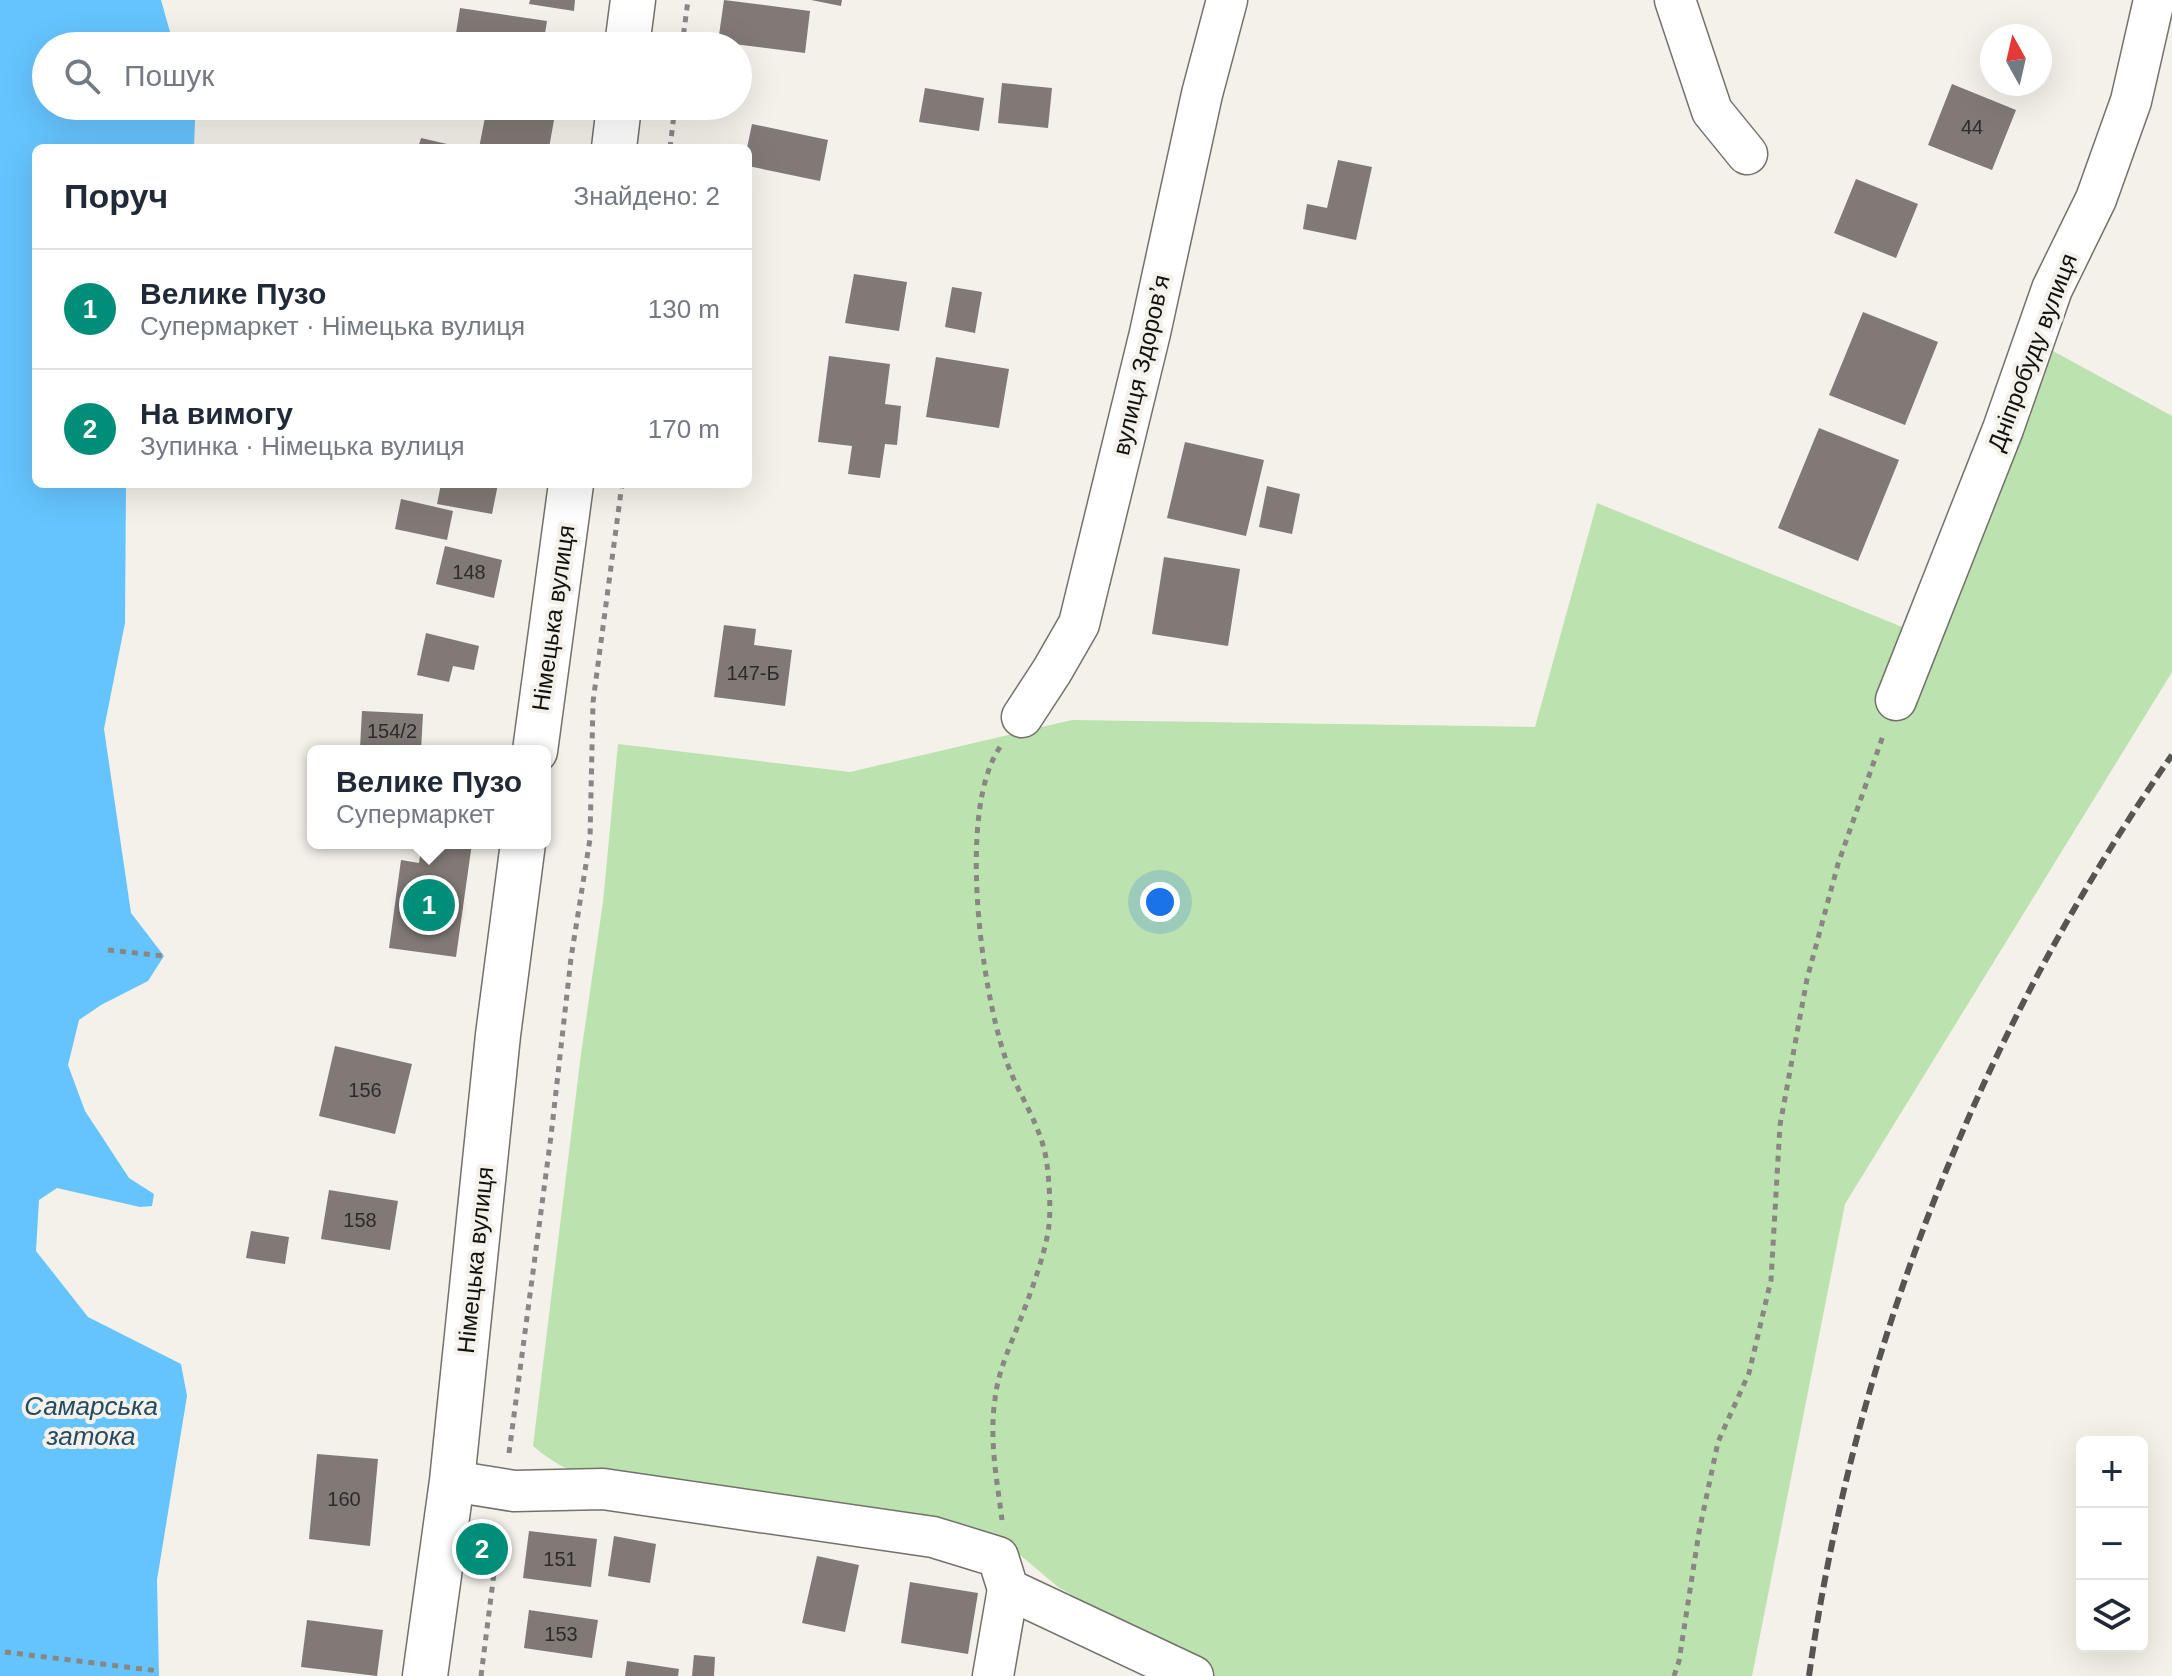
<!DOCTYPE html>
<html lang="uk">
<meta charset="utf-8">
<style>
body{margin:0;font-family:Helvetica,sans-serif;background:#f2f2f3;color:#1f2937}
.controls{position:absolute;right:24px;bottom:24px;display:grid;overflow:hidden;border-radius:12px;box-shadow:0 8px 32px #0002}
.controls button{width:72px;height:72px;display:grid;place-items:center;padding:0;border:0;border-bottom:2px solid #e0e1e3;background:#fff;color:#1f2937;font:40px sans-serif}
.compass{position:absolute;left:1980px;top:24px;width:72px;height:72px;border-radius:50%;background:#fff;box-shadow:0 8px 32px #0002;rotate:352deg}
.you{position:absolute;left:1160px;top:902px;width:28px;height:28px;margin:-20px;border:6px solid #fff;border-radius:50%;background:#1a73e8;box-shadow:0 0 0 12px #1a73e833}
.badge{display:grid;place-items:center;width:52px;height:52px;border-radius:50%;background:#008e78;color:#fff;font-size:26px;font-weight:700}
.pin{position:absolute;translate:-50% -50%;border:4px solid #fff;box-shadow:0 2px 8px #0006}
.popup{position:absolute;left:307px;top:745px;width:244px;height:104px;box-sizing:border-box;display:grid;place-content:center;border-radius:12px;background:#fff;filter:drop-shadow(0 2px 6px #0005);font-size:26px;white-space:nowrap;color:#747a83}
.popup b{font-size:30px;color:#1f2937}
.popup::after{content:'';position:absolute;left:50%;top:100%;margin-left:-16px;border:16px solid transparent;border-top-color:#fff}
.list{margin:0;padding:0;list-style:none}
h2{display:flex;justify-content:space-between;align-items:center;height:104px;margin:0;padding:0 32px;font-size:34px}
h2 small{font-size:26px;font-weight:400;color:#747a83}
.list li{display:grid;grid-template-columns:52px 1fr auto;gap:24px;align-items:center;box-sizing:border-box;height:120px;padding:0 32px;border-top:2px solid #e0e1e3}
.list b{display:block;font-size:30px;white-space:nowrap}
.list p{margin:0;font-size:26px;white-space:nowrap;color:#747a83}
.list em{font-size:26px;font-style:normal;color:#747a83}
.icon{flex:none;width:44px;height:44px;fill:none;stroke:currentColor;stroke-width:2;stroke-linecap:round;stroke-linejoin:round}
.map{position:relative;flex:none;width:2172px;height:1676px;overflow:hidden}
.search{position:absolute;background:#fff;box-shadow:0 8px 32px #0002;left:32px;top:32px;width:720px;height:88px;display:flex;align-items:center;gap:20px;box-sizing:border-box;padding:0 28px;border-radius:44px;color:#747a83;font-size:30px}
.panel{position:absolute;background:#fff;box-shadow:0 8px 32px #0002;left:32px;top:144px;width:720px;height:344px;border-radius:12px}
.map>svg:first-child{display:block}
.green{fill:#bce2af}
.water{fill:#65c4fd}
.building{fill:#807975}
.lines{fill:none;stroke-linecap:round;stroke-linejoin:round}
.minor-casing{stroke:#73716a;stroke-width:43}
.major-casing{stroke:#73716a;stroke-width:47}
.path{stroke:#888781;stroke-width:5;stroke-dasharray:6 6;stroke-linecap:butt}
.minor{stroke:#fff;stroke-width:40}
.major{stroke:#fff;stroke-width:44}
.rail{stroke:#565551;stroke-width:6;stroke-dasharray:12 6;stroke-linecap:butt}
.labels{text-anchor:middle;dominant-baseline:central;stroke-width:8;stroke-linejoin:round;paint-order:stroke}
.number-label{font-size:20px;fill:#2d2b28}
.street-label{font-size:24px;fill:#11110e;stroke:#f3f1e9}
.water-label{font-size:26px;font-style:italic;fill:#234a62;stroke:#f3f1e9}
</style>
<div class="map">
<svg width="2172" height="1676" viewBox="0 0 2172 1676">
<rect width="100%" height="100%" fill="#f3f1e9"/>
<path class="green" d="M2053 351 2172 416V672L1845 1204 1752 1676H1213L1058 1587 994 1533 599 1474C571 1475 554 1463 533 1446L581 1054 603 902 618 744 850 772 1072 720 1535 727 1597 503 1939 642Z"/>
<path class="water" d="M0 0H161L174 46H46V106H191L195 120 194 148H36V484H126L125 623 104 729 131 913 164 956 148 981 101 1005 79 1020 68 1065 85 1111 129 1178 154 1194 152 1206 140 1207 57 1188 39 1200 36 1251 88 1317 181 1364 187 1396 157 1580 159 1676H0Z"/>
<path class="building" d="M530 0H575L574 11 529 4Z
M724 0 810 11 805 53 718 42Z
M811 0H842L841 6Z
M460 8 547 21 543 46H454Z
M1002 83 1052 88 1048 128 998 123Z
M1952 84 2016 110 1992 170 1928 145Z
M925 88 984 98 979 131 919 122Z
M487 107 554 120 549 148H479Z
M752 124 828 140 820 181 748 166 747 148Z
M421 138 460 147V148H418Z
M1338 160 1372 167 1356 240 1303 229 1307 204 1327 208Z
M1856 179 1918 204 1896 258 1834 233Z
M854 274 907 282 899 331 845 323Z
M952 287 982 292 975 333 945 327Z
M1863 312 1938 342 1905 425 1829 395Z
M829 356 890 364 885 404 901 406 897 445 885 444 880 478 848 474 852 446 818 442Z
M936 357 1009 369 999 428 926 417Z
M1819 428 1899 460 1858 561 1778 528Z
M1185 442 1264 460 1246 536 1167 518Z
M441 484H498L492 514 437 504Z
M1267 486 1300 494 1292 534 1259 527Z
M401 499 453 511 447 540 395 529Z
M445 546 502 560 494 598 436 584Z
M1164 557 1240 569 1228 646 1152 634Z
M724 625 756 629 754 645 792 650 785 706 714 697Z
M426 633 479 646 474 670 453 666 449 682 417 675Z
M362 711 423 714 421 751 360 748Z
M422 843H472L456 957 389 948 401 860 419 863Z
M335 1046 412 1064 395 1134 319 1116Z
M329 1190 398 1201 390 1250 321 1239Z
M251 1231 289 1237 285 1264 246 1258Z
M317 1454 378 1459 370 1546 309 1539Z
M529 1531 597 1539 591 1587 523 1578Z
M614 1536 656 1544 650 1583 608 1576Z
M817 1556 859 1565 845 1632 802 1623Z
M910 1582 978 1593 968 1654 901 1643Z
M529 1610 598 1620 592 1658 524 1648Z
M307 1620 383 1630 377 1676 301 1667Z
M694 1655 715 1657 714 1676H692Z
M627 1661 679 1669 678 1676H625Z"/>
<g class="lines">
<defs>
<path id="minor" d="M1675 0 1712 111 1747 154
M1896 700 2003 429 2052 289 2096 199 2131 101 2154 0
M1022 717 1052 671 1079 624 1150 333 1202 94 1227 0
M452 1481 514 1491 603 1489 933 1537 998 1557 1008 1589 1193 1676
M993 1676 1008 1589"/>
<path id="major" d="M627 46 633 0
M614 148 619 106
M535 751 571 484
M425 1676 452 1481 498 1035 523 843"/>
</defs>
<use href="#minor" class="minor-casing"/>
<use href="#major" class="major-casing"/>
<path class="path" d="M682 46 688 0
M670 148 675 106
M1000 747C957 810 981 986 1005 1057 1016 1091 1040 1123 1046 1158 1049 1175 1051 1208 1049 1225 1046 1252 1031 1292 1021 1318 1011 1344 998 1371 995 1399 989 1440 997 1480 1002 1520
M108 950 164 956
M509 1453 551 1136 571 958 590 839 593 702 622 484
M5 1652 159 1671
M481 1676 500 1526
M1674 1676 1679 1661 1699 1532 1718 1442 1749 1373 1771 1280 1780 1125 1807 979 1838 864 1884 733"/>
<use href="#minor" class="minor"/>
<use href="#major" class="major"/>
<path class="rail" d="M1809 1676C1855 1348 1982 1027 2172 755"/>
</g>
<g class="labels">
<g class="number-label">
<text x="1972" y="127">44</text>
<text x="469" y="572">148</text>
<text x="753" y="673">147-Б</text>
<text x="392" y="731">154/2</text>
<text x="365" y="1090">156</text>
<text x="360" y="1220">158</text>
<text x="344" y="1499">160</text>
<text x="560" y="1559">151</text>
<text x="561" y="1634">153</text>
</g>
<g class="street-label">
<text transform="translate(2032 352) rotate(-69)">Дніпробуду вулиця</text>
<text transform="translate(1141 365) rotate(-77)">вулиця Здоровʼя</text>
<text transform="translate(553 618) rotate(-82)">Німецька вулиця</text>
<text transform="translate(475 1260) rotate(-84)">Німецька вулиця</text>
</g>
<g class="water-label">
<text x="91" y="1406">Самарська<tspan x="91" dy="30">затока</tspan></text>
</g>
</g>
</svg>
<div class="controls">
<button>+</button>
<button>−</button>
<button><svg class="icon" aria-label="layers" viewBox="0 0 24 24"><path d="M12 4l9 5-9 5-9-5zM3 14l9 5 9-5"/></svg></button>
</div>
<svg class="compass" viewBox="-18 -18 36 36"><path d="M0-13l5 13h-10z" fill="#e53935"/><path d="M0 13l5-13h-10z" fill="#747a83"/></svg>
<div class="you"></div>
<div class="pin badge" style="left:429px;top:905px">1</div>
<div class="popup"><b>Велике Пузо</b>Супермаркет</div>
<div class="pin badge" style="left:482px;top:1549px">2</div>
<div class="search"><svg class="icon" aria-label="search" viewBox="0 0 24 24"><circle cx="10" cy="10" r="6"/><path d="M15 15l6 6"/></svg>Пошук</div>
<section class="panel">
<h2>Поруч<small>Знайдено: 2</small></h2>
<ul class="list">
<li><span class="badge">1</span><div><b>Велике Пузо</b><p>Супермаркет · Німецька вулиця</p></div><em>130 m</em></li>
<li><span class="badge">2</span><div><b>На вимогу</b><p>Зупинка · Німецька вулиця</p></div><em>170 m</em></li>
</ul>
</section>
</div>
